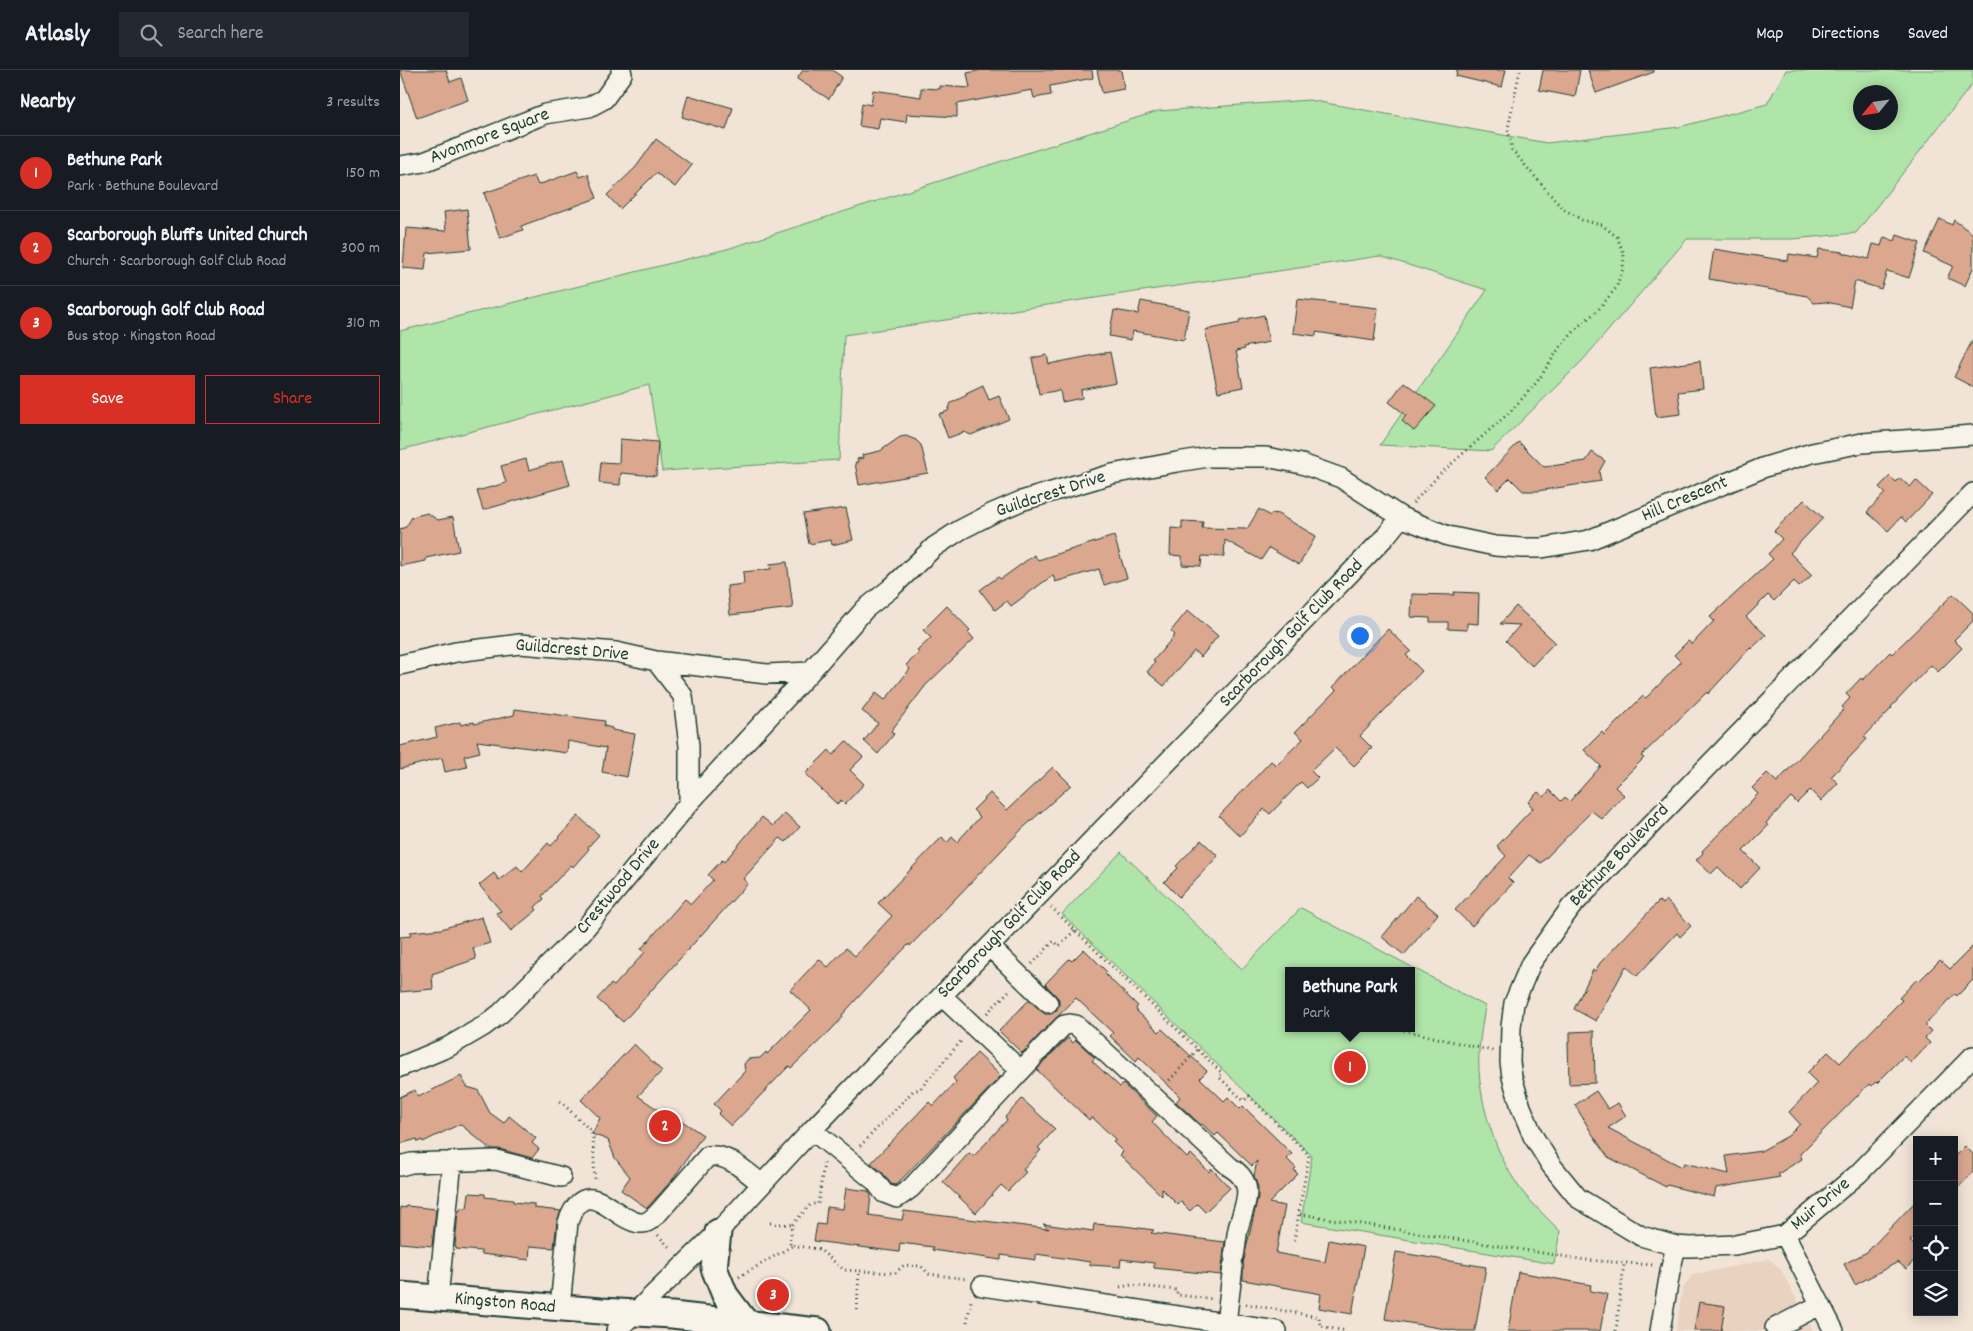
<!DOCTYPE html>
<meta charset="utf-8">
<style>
body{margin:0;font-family:Dekko,sans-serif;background:#242831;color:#f1f3f6}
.controls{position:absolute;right:15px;bottom:15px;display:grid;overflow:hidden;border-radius:0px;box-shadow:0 2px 12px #0003}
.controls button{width:45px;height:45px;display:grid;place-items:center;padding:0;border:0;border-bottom:1px solid #363941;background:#171b24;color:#f1f3f6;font:25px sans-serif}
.compass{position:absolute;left:1453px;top:15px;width:45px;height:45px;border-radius:50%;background:#171b24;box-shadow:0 2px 12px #0003;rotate:241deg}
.you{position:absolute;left:959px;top:565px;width:18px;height:18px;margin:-12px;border:4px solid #fff;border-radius:50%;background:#1a73e8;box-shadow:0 0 0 8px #1a73e833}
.badge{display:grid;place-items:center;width:32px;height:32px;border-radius:50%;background:#d93025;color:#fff;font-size:16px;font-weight:700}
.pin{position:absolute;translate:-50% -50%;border:2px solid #fff;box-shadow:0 1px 5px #0006}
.popup{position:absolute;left:885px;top:897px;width:130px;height:65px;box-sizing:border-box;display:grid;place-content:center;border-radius:0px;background:#171b24;filter:drop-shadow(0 1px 4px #0005);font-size:16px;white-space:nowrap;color:#9ea1a6}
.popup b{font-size:19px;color:#f1f3f6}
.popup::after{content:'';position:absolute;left:50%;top:100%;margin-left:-10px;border:10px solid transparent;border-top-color:#171b24}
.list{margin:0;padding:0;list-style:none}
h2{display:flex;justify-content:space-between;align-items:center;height:65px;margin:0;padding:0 20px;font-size:21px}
h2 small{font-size:16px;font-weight:400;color:#9ea1a6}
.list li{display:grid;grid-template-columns:32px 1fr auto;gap:15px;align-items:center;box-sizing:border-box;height:75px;padding:0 20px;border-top:1px solid #363941}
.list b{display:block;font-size:19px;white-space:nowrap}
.list p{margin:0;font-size:16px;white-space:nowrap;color:#9ea1a6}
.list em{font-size:16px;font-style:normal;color:#9ea1a6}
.actions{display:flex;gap:10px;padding:15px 20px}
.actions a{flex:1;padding:11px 0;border:1px solid #d93025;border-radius:0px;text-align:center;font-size:18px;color:#d93025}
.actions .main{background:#d93025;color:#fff}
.icon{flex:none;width:28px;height:28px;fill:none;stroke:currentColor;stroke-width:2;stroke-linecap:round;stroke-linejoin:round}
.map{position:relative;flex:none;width:1573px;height:1261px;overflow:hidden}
header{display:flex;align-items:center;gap:30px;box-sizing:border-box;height:70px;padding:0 25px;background:#171b24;border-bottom:1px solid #363941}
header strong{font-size:24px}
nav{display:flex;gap:28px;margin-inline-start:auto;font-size:18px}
.search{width:350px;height:45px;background:#242831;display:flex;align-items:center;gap:12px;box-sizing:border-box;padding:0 18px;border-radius:0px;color:#9ea1a6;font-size:19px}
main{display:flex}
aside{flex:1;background:#171b24}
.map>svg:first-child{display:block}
.built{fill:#ead2c0}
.green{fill:#afe5a8;stroke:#67916e;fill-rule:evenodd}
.building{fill:#dba78e;stroke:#1f3d34}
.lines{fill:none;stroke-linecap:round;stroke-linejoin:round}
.minor-casing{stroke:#1f3d34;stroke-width:22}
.major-casing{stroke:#1f3d34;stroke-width:29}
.path{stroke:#1f3d34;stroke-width:3;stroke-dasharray:1 4;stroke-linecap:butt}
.minor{stroke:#f7f3e8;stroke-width:19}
.major{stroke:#f7f3e8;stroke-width:25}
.labels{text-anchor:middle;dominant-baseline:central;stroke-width:4;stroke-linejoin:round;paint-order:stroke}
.street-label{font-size:19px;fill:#1f3d34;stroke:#f7f3e8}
</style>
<header>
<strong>Atlasly</strong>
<div class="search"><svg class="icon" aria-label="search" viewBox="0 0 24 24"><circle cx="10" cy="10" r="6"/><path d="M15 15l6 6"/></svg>Search here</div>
<nav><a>Map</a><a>Directions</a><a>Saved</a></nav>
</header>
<main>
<aside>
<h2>Nearby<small>3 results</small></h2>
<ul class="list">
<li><span class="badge">1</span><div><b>Bethune Park</b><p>Park · Bethune Boulevard</p></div><em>150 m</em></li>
<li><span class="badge">2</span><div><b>Scarborough Bluffs United Church</b><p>Church · Scarborough Golf Club Road</p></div><em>300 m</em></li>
<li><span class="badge">3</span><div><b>Scarborough Golf Club Road</b><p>Bus stop · Kingston Road</p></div><em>310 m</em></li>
</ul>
<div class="actions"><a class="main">Save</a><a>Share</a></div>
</aside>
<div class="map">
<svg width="1573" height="1261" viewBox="0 0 1573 1261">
<rect width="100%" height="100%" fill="#f1e4d6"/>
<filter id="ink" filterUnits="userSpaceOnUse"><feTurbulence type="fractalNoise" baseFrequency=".02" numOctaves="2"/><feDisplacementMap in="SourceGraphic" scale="10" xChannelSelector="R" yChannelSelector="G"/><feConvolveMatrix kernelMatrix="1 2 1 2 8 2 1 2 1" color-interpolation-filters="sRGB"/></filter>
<g filter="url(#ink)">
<path class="built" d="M1369 1189 1380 1198 1413 1261H1276L1282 1220 1292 1205Z"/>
<path class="green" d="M1386 0H1573V13L1456 163 1393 169H1287L1182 291 1091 381 980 375 1087 220 980 186 444 265 439 390 262 401 249 315 0 380V261L327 179 758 41 909 30 1147 73 1279 57 1367 34ZM1460 22H1490V52H1460Z
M721 782 842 899 901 838 1085 936C1083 951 1080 966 1079 981 1076 1028 1096 1089 1125 1125 1136 1137 1148 1149 1160 1161L1154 1194 901 1152 912 1086 662 844ZM889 901H1011V958H889Z"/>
<path class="building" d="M0 0H46L50 12 61 8 68 30 17 48Z
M403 0H432L442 7 429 29 397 9Z
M582 0H692L693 8 650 16 651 25 634 28 632 20 557 34V47L507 44 506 52 480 48 478 59 459 56 462 33 471 35 473 20 521 27V18L540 19V16L570 18 567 3Z
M697 0H721L724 19 702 23Z
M1057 0H1106L1102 17 1056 6Z
M1143 0H1180L1175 27 1139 20Z
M1188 0H1254V2L1196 23Z
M288 25 333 38 326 60 282 47Z
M256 69 292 95 275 117 256 103 220 139 207 125 236 97Z
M177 101 180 107 188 104 197 128 121 156 123 160 100 168 84 123 134 106 138 115Z
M67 139 71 179 27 183 25 200 3 198 6 158 46 161 44 142Z
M1540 149 1552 155 1554 150 1573 164V198L1565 216 1547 208 1553 196 1524 183Z
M1497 165 1520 173 1509 208 1487 201 1481 219 1455 211 1450 237 1426 232 1414 233 1407 226 1309 209 1314 179 1388 191 1389 184 1417 188 1419 179 1443 182V183L1469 189 1473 174 1481 176 1484 167 1495 171Z
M897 229 978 238 974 271 916 262V266L893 263Z
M741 231 789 240 784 270 733 261 731 270 709 266 714 240 738 244Z
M864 245 869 272 844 277 845 279 836 281 843 317 818 322 805 260 840 253 839 250Z
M1573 269V317L1554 307Z
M710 282 716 313 681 320 682 328 662 332 660 320 639 324 632 288 647 285 649 294Z
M1300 291 1303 319 1278 322 1281 344 1256 347 1250 298Z
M1004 312 1036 336 1014 361 1002 351 1006 345 989 332Z
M583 315 589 330 599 326 609 349 571 365 564 362 548 368 539 344 548 341 551 333 567 325 566 323Z
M506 366 516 370 521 375 528 403 459 415 455 393 458 392 457 389 463 388 462 385 480 381 500 367Z
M220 369 258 372 256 406 221 403 220 415 199 413 201 392 219 393Z
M1119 372 1144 397 1186 391 1192 382 1205 391 1199 402 1201 411 1137 421H1123L1110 408 1098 420 1085 407Z
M126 389 129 400 163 390 170 415 83 440 77 421 106 413 101 396Z
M1490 406 1496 412 1500 408 1510 417 1516 410 1532 425 1506 452 1501 447 1488 461 1467 442 1485 423 1479 417Z
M1404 430 1423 448 1390 483 1412 505 1399 517 1394 511 1374 531 1368 525 1346 547 1366 565 1351 579 1350 578 1308 624 1307 622 1241 686 1244 688 1215 717 1224 725 1202 749 1192 741 1141 793 1129 785 1108 808 1113 813 1072 856 1055 840 1106 786 1097 776 1133 738 1128 732 1138 722 1144 727 1150 720 1161 731 1165 727 1169 732 1201 696 1184 680 1202 662 1204 665 1243 626 1246 628 1281 592 1274 585 1288 571 1292 574 1314 551 1310 547 1373 489 1368 484 1382 469 1374 461Z
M446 438 453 470 432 475 431 470 409 474 403 444Z
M859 439 870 446 872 443 875 444 876 443 916 466 899 495 869 478 861 490 825 470 824 487 802 486 801 496 782 495V486L770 485 771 458 782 459V451L803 452 802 458 847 459Z
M27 443 38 450 53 447 59 481 26 488V491L0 496V459L6 457 12 447Z
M714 466 727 508 704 515 699 499 655 512 653 505 611 536 607 531 595 540 580 520 598 507 601 509 634 485 638 490Z
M387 492 393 538 330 545 327 516 344 514 343 502 371 499 370 494Z
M1054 522 1079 523 1078 554 1067 553V560L1048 559V552H1030V548L1011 547 1012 524 1054 525Z
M1553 524 1573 543V551L1554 570 1562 578 1538 602 1531 595 1491 637 1492 638 1464 667 1467 669 1431 707 1438 713 1421 731 1410 720 1397 733 1391 727 1366 753 1368 756 1343 781 1360 798 1340 819 1318 797 1311 804 1296 790 1303 783 1302 781 1358 724 1352 718 1367 703 1377 712 1444 639 1442 637 1450 628 1446 624 1461 608 1463 610 1490 582 1492 584Z
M547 536 570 560 568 562 574 569 526 615 491 661 494 664 478 684 464 671 478 653 462 641 476 623 485 630 510 599 506 595 519 583 517 581 531 568 523 560Z
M1116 536 1155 572 1132 596 1106 571 1120 555 1100 554Z
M788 540 818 566 801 587 794 581 764 616 747 602 755 592 753 591 775 565 771 561Z
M988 559 1011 581 1006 585 1022 601 960 666 972 678 954 696 935 678 911 701 918 708 907 718 901 712 870 744 864 739 840 766 819 746 871 691 876 695 903 669 895 662 936 620 933 617Z
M115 639 205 651 204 656 212 658V660L235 664 227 707 202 702 206 678 168 671 167 683 77 671 80 682 64 686 67 697 45 702 42 688 0 699V676L37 667 35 658 60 652 61 655 74 652V654L114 645Z
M446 671 463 687 450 700 464 714 445 734 441 730 437 734 405 704 429 680 433 685Z
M653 697 671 715 622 759 510 876 509 874 477 907 442 945 443 947 431 960 391 998 389 996 331 1056 318 1044 321 1041 314 1034 345 1001 344 994 348 989 360 988 366 982 367 984 411 940 390 920 419 889 428 897 446 878 455 886 492 846 478 833 542 767 547 773 552 767 557 772 580 747 573 740 590 723 607 740Z
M385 743 400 757 386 772 380 768 343 809 348 813 223 952 197 929 211 914 214 916 245 882 241 879 285 829 291 834 313 810 308 805 322 790 324 792 362 747 373 756Z
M178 746 199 765 188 777 189 779 173 797 171 795 142 826 144 829 135 837 137 840 111 861 96 843 101 841 79 815 94 803 99 810 117 796 122 802 148 773 151 776Z
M801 770 818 786 779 827 764 812 778 798 776 796Z
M1016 826 1038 844 1004 885 982 867Z
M1266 830 1291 856 1280 867 1277 863 1237 906 1226 896 1196 951 1174 939 1193 900 1195 901 1200 893 1259 831 1263 834Z
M82 847 90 873 73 878 76 889 32 904 33 919 0 922V867L11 866 10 862 41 859Z
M1573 876V910L1557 926 1555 924 1525 955 1531 961 1525 968 1530 973 1511 993 1504 986 1477 1013 1476 1012 1471 1016 1469 1014 1400 1084 1402 1089 1378 1104 1380 1107 1316 1118 1314 1127 1267 1115 1266 1117 1208 1087 1191 1062 1175 1035 1196 1021 1208 1039 1218 1033 1226 1046 1208 1058 1282 1097 1284 1093 1329 1104 1326 1086 1361 1081 1388 1066 1400 1054 1389 1042 1417 1013 1407 1003 1428 982 1440 993 1502 930 1499 928 1517 909 1519 911 1540 890 1550 899Z
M684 879 707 902 705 904 738 936 736 938 737 941 759 962 762 959 807 1001 800 1008 824 1031 828 1027 840 1039 843 1036 892 1084 887 1089 896 1098 894 1100 898 1104 869 1133 885 1136 876 1183 925 1192 929 1170 964 1177 952 1244 919 1238 921 1224 843 1210V1192L858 1127V1117L854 1106 857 1091 852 1096 818 1063 815 1066 802 1054 801 1055 776 1032 780 1027 768 1015 739 987 736 991 710 966 713 963 676 928 622 983 599 961 629 930 645 944H651L656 941 659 935V929L645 914 669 889 672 891Z
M1194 961 1195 1013 1169 1014 1168 972H1170V962Z
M668 968 673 973 676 970 695 988 692 991 720 1017 723 1014 757 1046 752 1052 787 1088 791 1084 809 1102 812 1099 830 1118 805 1142 797 1134 790 1141 781 1132 778 1135 762 1119V1126L720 1085 723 1082 713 1072 716 1070 692 1047 689 1050 637 1000 643 992Z
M234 974 262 1001 238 1026 267 1046 270 1043 303 1065 273 1109 247 1138 221 1120 230 1107 215 1088 208 1070 192 1064 200 1048 181 1030Z
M577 983 601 1006 499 1112 495 1115 491 1114 482 1102 471 1093 529 1032 533 1036 556 1012 553 1008Z
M61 1006 67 1017 78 1020 90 1043 104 1053 109 1046 136 1068 132 1073 139 1079 132 1088 99 1079H90L60 1054 23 1072 22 1070 18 1072 17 1069 0 1074V1027L15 1020 18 1027Z
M622 1029 655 1059 638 1078 641 1080 623 1100 626 1102 608 1121 601 1115 576 1143 543 1112 569 1083 574 1086 607 1050 605 1047Z
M1565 1076 1573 1084V1102L1554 1122V1087Z
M446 1118 468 1121 471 1125 469 1145 502 1150 504 1141 649 1159 643 1154 693 1161 694 1154 724 1156 754 1160 751 1163 825 1172 821 1205 754 1198V1193L721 1189 720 1197 690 1195V1192L636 1184V1190L601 1185V1190L532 1180 533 1177 500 1173 499 1182 414 1171 417 1154 425 1155 427 1137 443 1139Z
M69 1123 85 1124V1127L113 1130V1132L134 1134V1138L161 1141 157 1151 154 1178 130 1176 129 1190 81 1184V1181L56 1179V1177H55L58 1141H60V1138H67Z
M1517 1130V1165L1510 1171 1517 1178V1187L1506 1199 1498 1192 1455 1215 1444 1194 1467 1182Z
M6 1136 36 1139 32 1176 0 1173V1137L6 1138Z
M996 1182 1086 1197 1075 1261H1058L985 1249Z
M1118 1202 1191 1215 1190 1221 1207 1224 1200 1261H1108Z
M1299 1232 1325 1236 1321 1261H1294Z"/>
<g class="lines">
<defs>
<path id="minor" d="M0 96 24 92 145 44 189 37 204 29 222 4 221 0
M1573 423 1171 837 1131 893 1114 933 1111 957 1110 992 1112 1007 1121 1037 1133 1066 1151 1095 1178 1128 1241 1166 1276 1176 1290 1177 1335 1175 1385 1165 1458 1104 1573 986
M256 591 283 626 289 676V733
M0 595 56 582 120 574 216 582 256 591 367 604 410 602
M590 877 648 933
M542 926 621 1001
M638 982 664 955 670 954 676 955 830 1097C858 1114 844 1134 838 1159 836 1168 836 1177 834 1186
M0 997 48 977 84 956 101 943 182 862 289 733 410 602 465 539 490 519 534 477 560 460 593 443 621 431 712 404 777 392 808 387H866L902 394 941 408 1001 447 1048 466 1095 476 1122 478H1142L1189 470 1365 397 1412 383 1462 373 1573 365
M412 1060 475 1111 484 1123 497 1128 511 1118 632 989
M0 1096 11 1093 96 1090 161 1107
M1385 1165 1434 1261
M582 1216 877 1261
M38 1228 52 1091
M160 1238 168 1152C187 1100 214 1151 240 1153 248 1154 254 1147 259 1142L308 1086C329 1084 346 1102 362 1114
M826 1253 833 1196
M1375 1258 1420 1235
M216 1261 318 1162 412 1060 985 467 1001 447
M1260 1261 1270 1202 1276 1176"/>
<path id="major" d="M318 1162 314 1198 325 1225 346 1253
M0 1225 201 1241 272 1245 418 1261"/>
</defs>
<use href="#minor" class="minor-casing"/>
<use href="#major" class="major-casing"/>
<path class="path" d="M1013 433 1040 404 1110 342 1137 312 1160 277 1179 256 1198 240 1216 218 1223 199 1224 184 1217 167 1202 155 1182 150 1162 138 1112 80 1108 58 1120 0
M651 837 822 1003 819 1007 844 1031 849 1026 909 1085 894 1171
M632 894 654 871 659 876 675 860
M587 943 609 921
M994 958 1093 981
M766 1014 798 979
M160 1031 189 1059 193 1068 195 1112
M460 1076 513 1021 520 1019 562 970
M424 1093 418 1134H411L392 1155 390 1175 419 1179 444 1200 495 1203 504 1195 521 1196 529 1204 567 1209
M900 1144 1186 1190 1253 1195
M370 1153 392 1155
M258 1165 271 1179
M339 1207 392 1176
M720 1217 731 1215 777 1220V1225L813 1229
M846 1234 919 1247 920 1255 924 1257 947 1261
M457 1240 459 1201
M567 1252 571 1231
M1216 1261 1224 1194"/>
<use href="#minor" class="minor"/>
<use href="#major" class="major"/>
</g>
</g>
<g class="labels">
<g class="street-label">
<text transform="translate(90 67) rotate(-21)">Avonmore Square</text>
<text transform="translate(651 425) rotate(-18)">Guildcrest Drive</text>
<text transform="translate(1285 430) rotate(-23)">Hill Crescent</text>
<text transform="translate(892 564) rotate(-46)">Scarborough Golf Club Road</text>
<text transform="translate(172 581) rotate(5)">Guildcrest Drive</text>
<text transform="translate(1220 786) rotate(-46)">Bethune Boulevard</text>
<text transform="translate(219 817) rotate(-50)">Crestwood Drive</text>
<text transform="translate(610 855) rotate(-46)">Scarborough Golf Club Road</text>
<text transform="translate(1421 1135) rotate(-40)">Muir Drive</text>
<text transform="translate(105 1234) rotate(5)">Kingston Road</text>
</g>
</g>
</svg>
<div class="controls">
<button>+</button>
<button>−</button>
<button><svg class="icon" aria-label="locate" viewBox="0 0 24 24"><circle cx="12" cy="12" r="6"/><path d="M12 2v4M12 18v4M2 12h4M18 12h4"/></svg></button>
<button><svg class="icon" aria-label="layers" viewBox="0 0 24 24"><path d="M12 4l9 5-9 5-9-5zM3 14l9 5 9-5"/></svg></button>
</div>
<svg class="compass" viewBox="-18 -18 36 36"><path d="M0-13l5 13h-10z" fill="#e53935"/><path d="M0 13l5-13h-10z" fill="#9ea1a6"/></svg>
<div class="you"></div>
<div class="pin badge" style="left:950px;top:997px">1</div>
<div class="popup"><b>Bethune Park</b>Park</div>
<div class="pin badge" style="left:265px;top:1056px">2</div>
<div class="pin badge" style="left:373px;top:1225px">3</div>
</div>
</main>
